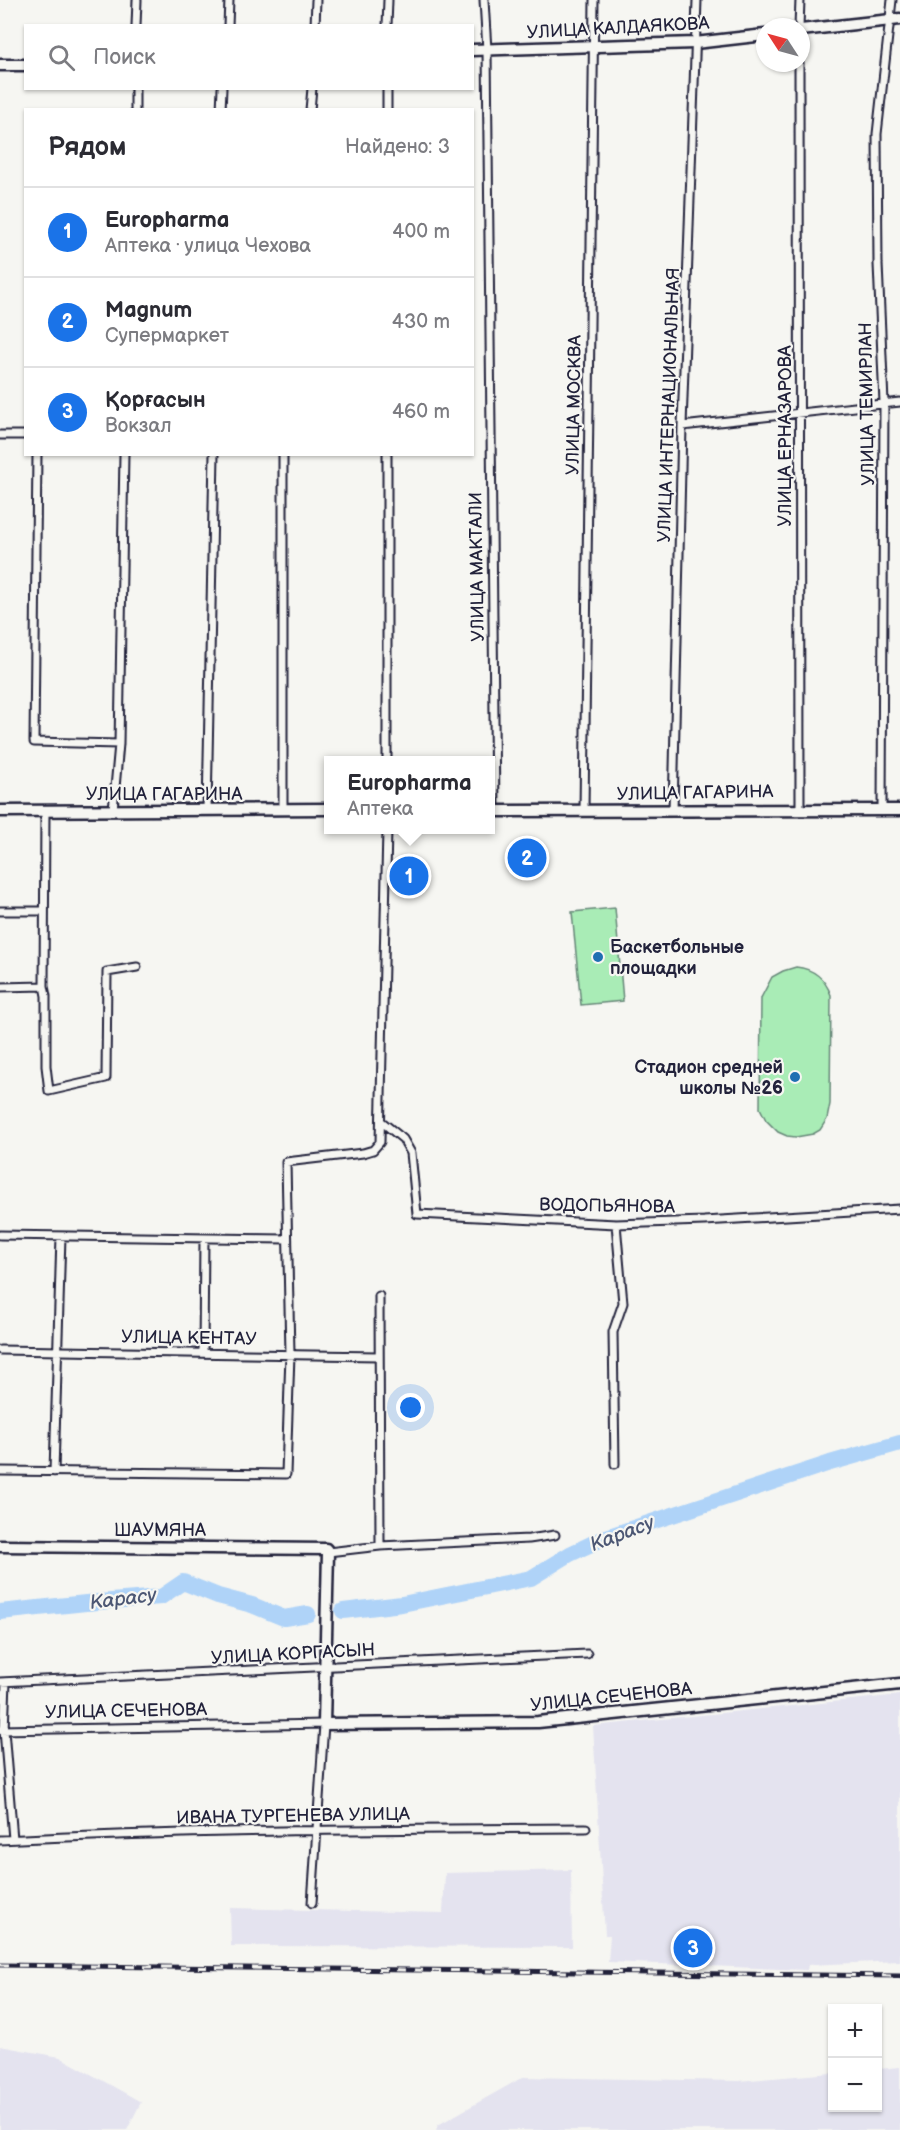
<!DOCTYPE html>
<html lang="ru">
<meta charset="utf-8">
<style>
body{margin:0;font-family:"Balsamiq Sans",sans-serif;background:#f2f2f3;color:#2b2b33}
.controls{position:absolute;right:18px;bottom:18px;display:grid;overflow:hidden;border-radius:0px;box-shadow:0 2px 4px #0004}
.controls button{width:54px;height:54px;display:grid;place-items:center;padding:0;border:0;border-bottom:2px solid #e1e1e2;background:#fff;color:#2b2b33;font:30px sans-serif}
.compass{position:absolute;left:756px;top:18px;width:54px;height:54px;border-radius:50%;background:#fff;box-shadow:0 2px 4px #0004;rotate:306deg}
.you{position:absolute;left:411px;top:1408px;width:21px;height:21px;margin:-15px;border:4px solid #fff;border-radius:50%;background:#1a73e8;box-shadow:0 0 0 9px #1a73e833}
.badge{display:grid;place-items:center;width:39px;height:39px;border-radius:50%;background:#1a73e8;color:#fff;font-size:20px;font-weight:700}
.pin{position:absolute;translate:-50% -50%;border:3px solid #fff;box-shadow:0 2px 6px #0006}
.popup{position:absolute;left:324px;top:756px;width:171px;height:78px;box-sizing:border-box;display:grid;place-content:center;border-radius:0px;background:#fff;filter:drop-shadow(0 2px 4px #0005);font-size:20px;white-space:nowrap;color:#7c7c81}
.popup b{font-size:22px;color:#2b2b33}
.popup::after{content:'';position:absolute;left:50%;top:100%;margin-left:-12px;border:12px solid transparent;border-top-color:#fff}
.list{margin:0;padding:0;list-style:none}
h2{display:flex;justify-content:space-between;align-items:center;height:78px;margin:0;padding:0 24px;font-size:26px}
h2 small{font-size:20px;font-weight:400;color:#7c7c81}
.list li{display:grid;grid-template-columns:39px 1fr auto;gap:18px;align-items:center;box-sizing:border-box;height:90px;padding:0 24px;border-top:2px solid #e1e1e2}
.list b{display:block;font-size:22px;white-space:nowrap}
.list p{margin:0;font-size:20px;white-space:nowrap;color:#7c7c81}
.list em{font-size:20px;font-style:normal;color:#7c7c81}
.icon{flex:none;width:33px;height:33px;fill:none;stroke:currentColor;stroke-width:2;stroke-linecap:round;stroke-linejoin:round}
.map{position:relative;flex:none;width:900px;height:2130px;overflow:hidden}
.search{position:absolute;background:#fff;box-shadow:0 2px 4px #0004;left:24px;top:24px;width:450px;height:66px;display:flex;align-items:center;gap:15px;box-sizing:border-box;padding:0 21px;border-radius:0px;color:#7c7c81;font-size:22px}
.panel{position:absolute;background:#fff;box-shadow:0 2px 4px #0004;left:24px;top:108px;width:450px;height:348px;border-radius:0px}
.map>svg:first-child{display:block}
.built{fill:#e4e3ef}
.green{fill:#a9ecb6;stroke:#668778;stroke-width:1.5}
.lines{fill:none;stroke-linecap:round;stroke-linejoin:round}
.river{stroke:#afd3f8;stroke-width:16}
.street-casing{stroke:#22223b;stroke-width:11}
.secondary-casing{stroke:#22223b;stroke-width:15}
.street{stroke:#f6f6f2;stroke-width:7}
.secondary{stroke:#f6f6f2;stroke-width:10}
.rail-casing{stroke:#22223b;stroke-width:5}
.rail{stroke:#f6f6f2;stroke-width:3;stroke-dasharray:9;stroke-linecap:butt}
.poi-dot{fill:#1f6fb2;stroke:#f6f6f2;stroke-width:2}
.labels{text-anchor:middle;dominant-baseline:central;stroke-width:4.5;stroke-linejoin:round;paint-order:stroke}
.street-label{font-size:18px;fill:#22223b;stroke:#f6f6f2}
.poi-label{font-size:18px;font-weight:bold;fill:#22223b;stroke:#f6f6f2;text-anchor:start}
.water-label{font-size:20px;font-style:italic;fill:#4c5774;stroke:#f6f6f2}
</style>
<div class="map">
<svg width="900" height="2130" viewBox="0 0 900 2130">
<rect width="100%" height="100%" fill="#f6f6f2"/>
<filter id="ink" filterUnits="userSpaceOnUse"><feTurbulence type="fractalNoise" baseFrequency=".0167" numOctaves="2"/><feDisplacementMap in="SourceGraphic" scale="12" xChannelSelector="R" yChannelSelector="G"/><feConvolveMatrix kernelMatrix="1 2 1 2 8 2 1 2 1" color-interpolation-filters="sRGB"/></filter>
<g filter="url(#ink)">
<path class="built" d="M900 1695V1961L808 1965 807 1970 608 1962 610 1935H605L593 1726Z
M571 1870 572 1947 231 1946 230 1908 443 1913 445 1873Z
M0 2046 60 2057 141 2102 127 2130H0Z
M900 2067V2130H436L438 2125 523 2077 738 2081 832 2073V2108H878V2069Z"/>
<path class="green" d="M615 908 623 1001 581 1005 572 912Z
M796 967C815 969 825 979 831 995L830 1104 827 1119 820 1130 813 1134 796 1137 787 1136 778 1132 766 1120 760 1108 761 998 772 977 783 971Z"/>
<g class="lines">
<path class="river" d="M343 1611 402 1604 531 1578 570 1554 606 1537 830 1463 900 1443
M0 1612 86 1603 161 1597 183 1582 218 1596 252 1605 284 1618 308 1614"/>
<defs>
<path id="street" d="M484 0 487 50 495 811
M136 26 137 0
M228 26 229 0
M315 26 316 0
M387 26 388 0
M799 27 800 0
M799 63 800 809
M135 110V88
M221 110 222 88
M310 110 312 88
M387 110V88
M682 426 900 402
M0 435H26
M37 454 34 742 119 744
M387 454V760
M882 809 884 403 878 264 877 134 892 0
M113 810 119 744 124 454
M207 810 214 454
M283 810V454
M45 811 44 986 46 996V1066L49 1091 106 1078 107 972 137 967
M584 811 594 0
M673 811 682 426 697 0
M0 911H44
M0 987 44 986
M382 1122 403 1139 411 1153 417 1214 616 1224 704 1221 900 1209
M0 1235 287 1239
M379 1296 380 1546
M0 1350 378 1356
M203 1353 204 1238
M615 1464 613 1332 623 1303 616 1224
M0 1471 286 1474 290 1354 286 1162 363 1153 373 1150 380 1142 387 830
M54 1472 61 1236
M328 1552 380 1546 529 1539 555 1535
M0 1682 587 1654
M6 1682 4 1730 13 1839
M0 1730 324 1724 312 1903
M0 1840C195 1830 391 1829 586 1828"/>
<path id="secondary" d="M801 30 900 19
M472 50 695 43 765 35
M0 65H26
M0 811 328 809
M490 811 900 810
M0 1546 326 1549 328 1552 324 1724 538 1722 900 1684"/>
</defs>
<use href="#street" class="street-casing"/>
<use href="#secondary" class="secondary-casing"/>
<use href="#street" class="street"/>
<use href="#secondary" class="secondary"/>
<defs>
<path id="rail" d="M0 1965 900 1976"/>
</defs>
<use href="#rail" class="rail-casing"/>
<use href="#rail" class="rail"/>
</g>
</g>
<g class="poi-dot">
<circle cx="598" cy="957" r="6"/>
<circle cx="795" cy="1077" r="6"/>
</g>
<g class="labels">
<g class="street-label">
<text transform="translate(618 28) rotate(-3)">УЛИЦА КАЛДАЯКОВА</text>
<text transform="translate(867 404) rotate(-91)">УЛИЦА ТЕМИРЛАН</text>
<text transform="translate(574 405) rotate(-89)">УЛИЦА МОСКВА</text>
<text transform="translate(669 405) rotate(-88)">УЛИЦА ИНТЕРНАЦИОНАЛЬНАЯ</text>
<text transform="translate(785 436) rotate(-90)">УЛИЦА ЕРНАЗАРОВА</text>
<text transform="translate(477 567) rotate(-91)">УЛИЦА МАКТАЛИ</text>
<text transform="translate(695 793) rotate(-1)">УЛИЦА ГАГАРИНА</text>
<text x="164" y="794">УЛИЦА ГАГАРИНА</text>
<text transform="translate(607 1206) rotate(1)">ВОДОПЬЯНОВА</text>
<text transform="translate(189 1338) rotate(1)">УЛИЦА КЕНТАУ</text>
<text x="160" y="1530">ШАУМЯНА</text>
<text transform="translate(293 1654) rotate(-3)">УЛИЦА КОРГАСЫН</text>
<text transform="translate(611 1697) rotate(-6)">УЛИЦА СЕЧЕНОВА</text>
<text transform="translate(126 1711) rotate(-1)">УЛИЦА СЕЧЕНОВА</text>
<text transform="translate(293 1816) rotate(-1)">ИВАНА ТУРГЕНЕВА УЛИЦА</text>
</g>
<g class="poi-label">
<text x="610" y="947">Баскетбольные<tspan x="610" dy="21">площадки</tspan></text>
<text x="783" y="1067" text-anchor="end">Стадион средней<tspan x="783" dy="21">школы №26</tspan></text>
</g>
<g class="water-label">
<text transform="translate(622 1534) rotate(-21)">Карасу</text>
<text transform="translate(123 1599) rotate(-7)">Карасу</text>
</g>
</g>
</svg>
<div class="controls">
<button>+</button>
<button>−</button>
</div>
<svg class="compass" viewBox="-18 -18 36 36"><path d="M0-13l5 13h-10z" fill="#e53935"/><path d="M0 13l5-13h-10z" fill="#7c7c81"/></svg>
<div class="you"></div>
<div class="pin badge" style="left:409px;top:876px">1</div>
<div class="popup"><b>Europharma</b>Аптека</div>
<div class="pin badge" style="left:527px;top:858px">2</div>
<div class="pin badge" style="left:693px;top:1948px">3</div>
<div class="search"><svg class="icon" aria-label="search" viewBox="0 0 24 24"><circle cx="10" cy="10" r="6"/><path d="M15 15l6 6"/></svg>Поиск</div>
<section class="panel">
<h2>Рядом<small>Найдено: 3</small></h2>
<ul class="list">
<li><span class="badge">1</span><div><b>Europharma</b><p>Аптека · улица Чехова</p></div><em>400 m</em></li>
<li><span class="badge">2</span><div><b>Magnum</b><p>Супермаркет</p></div><em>430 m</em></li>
<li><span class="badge">3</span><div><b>Қорғасын</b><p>Вокзал</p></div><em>460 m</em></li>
</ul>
</section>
</div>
